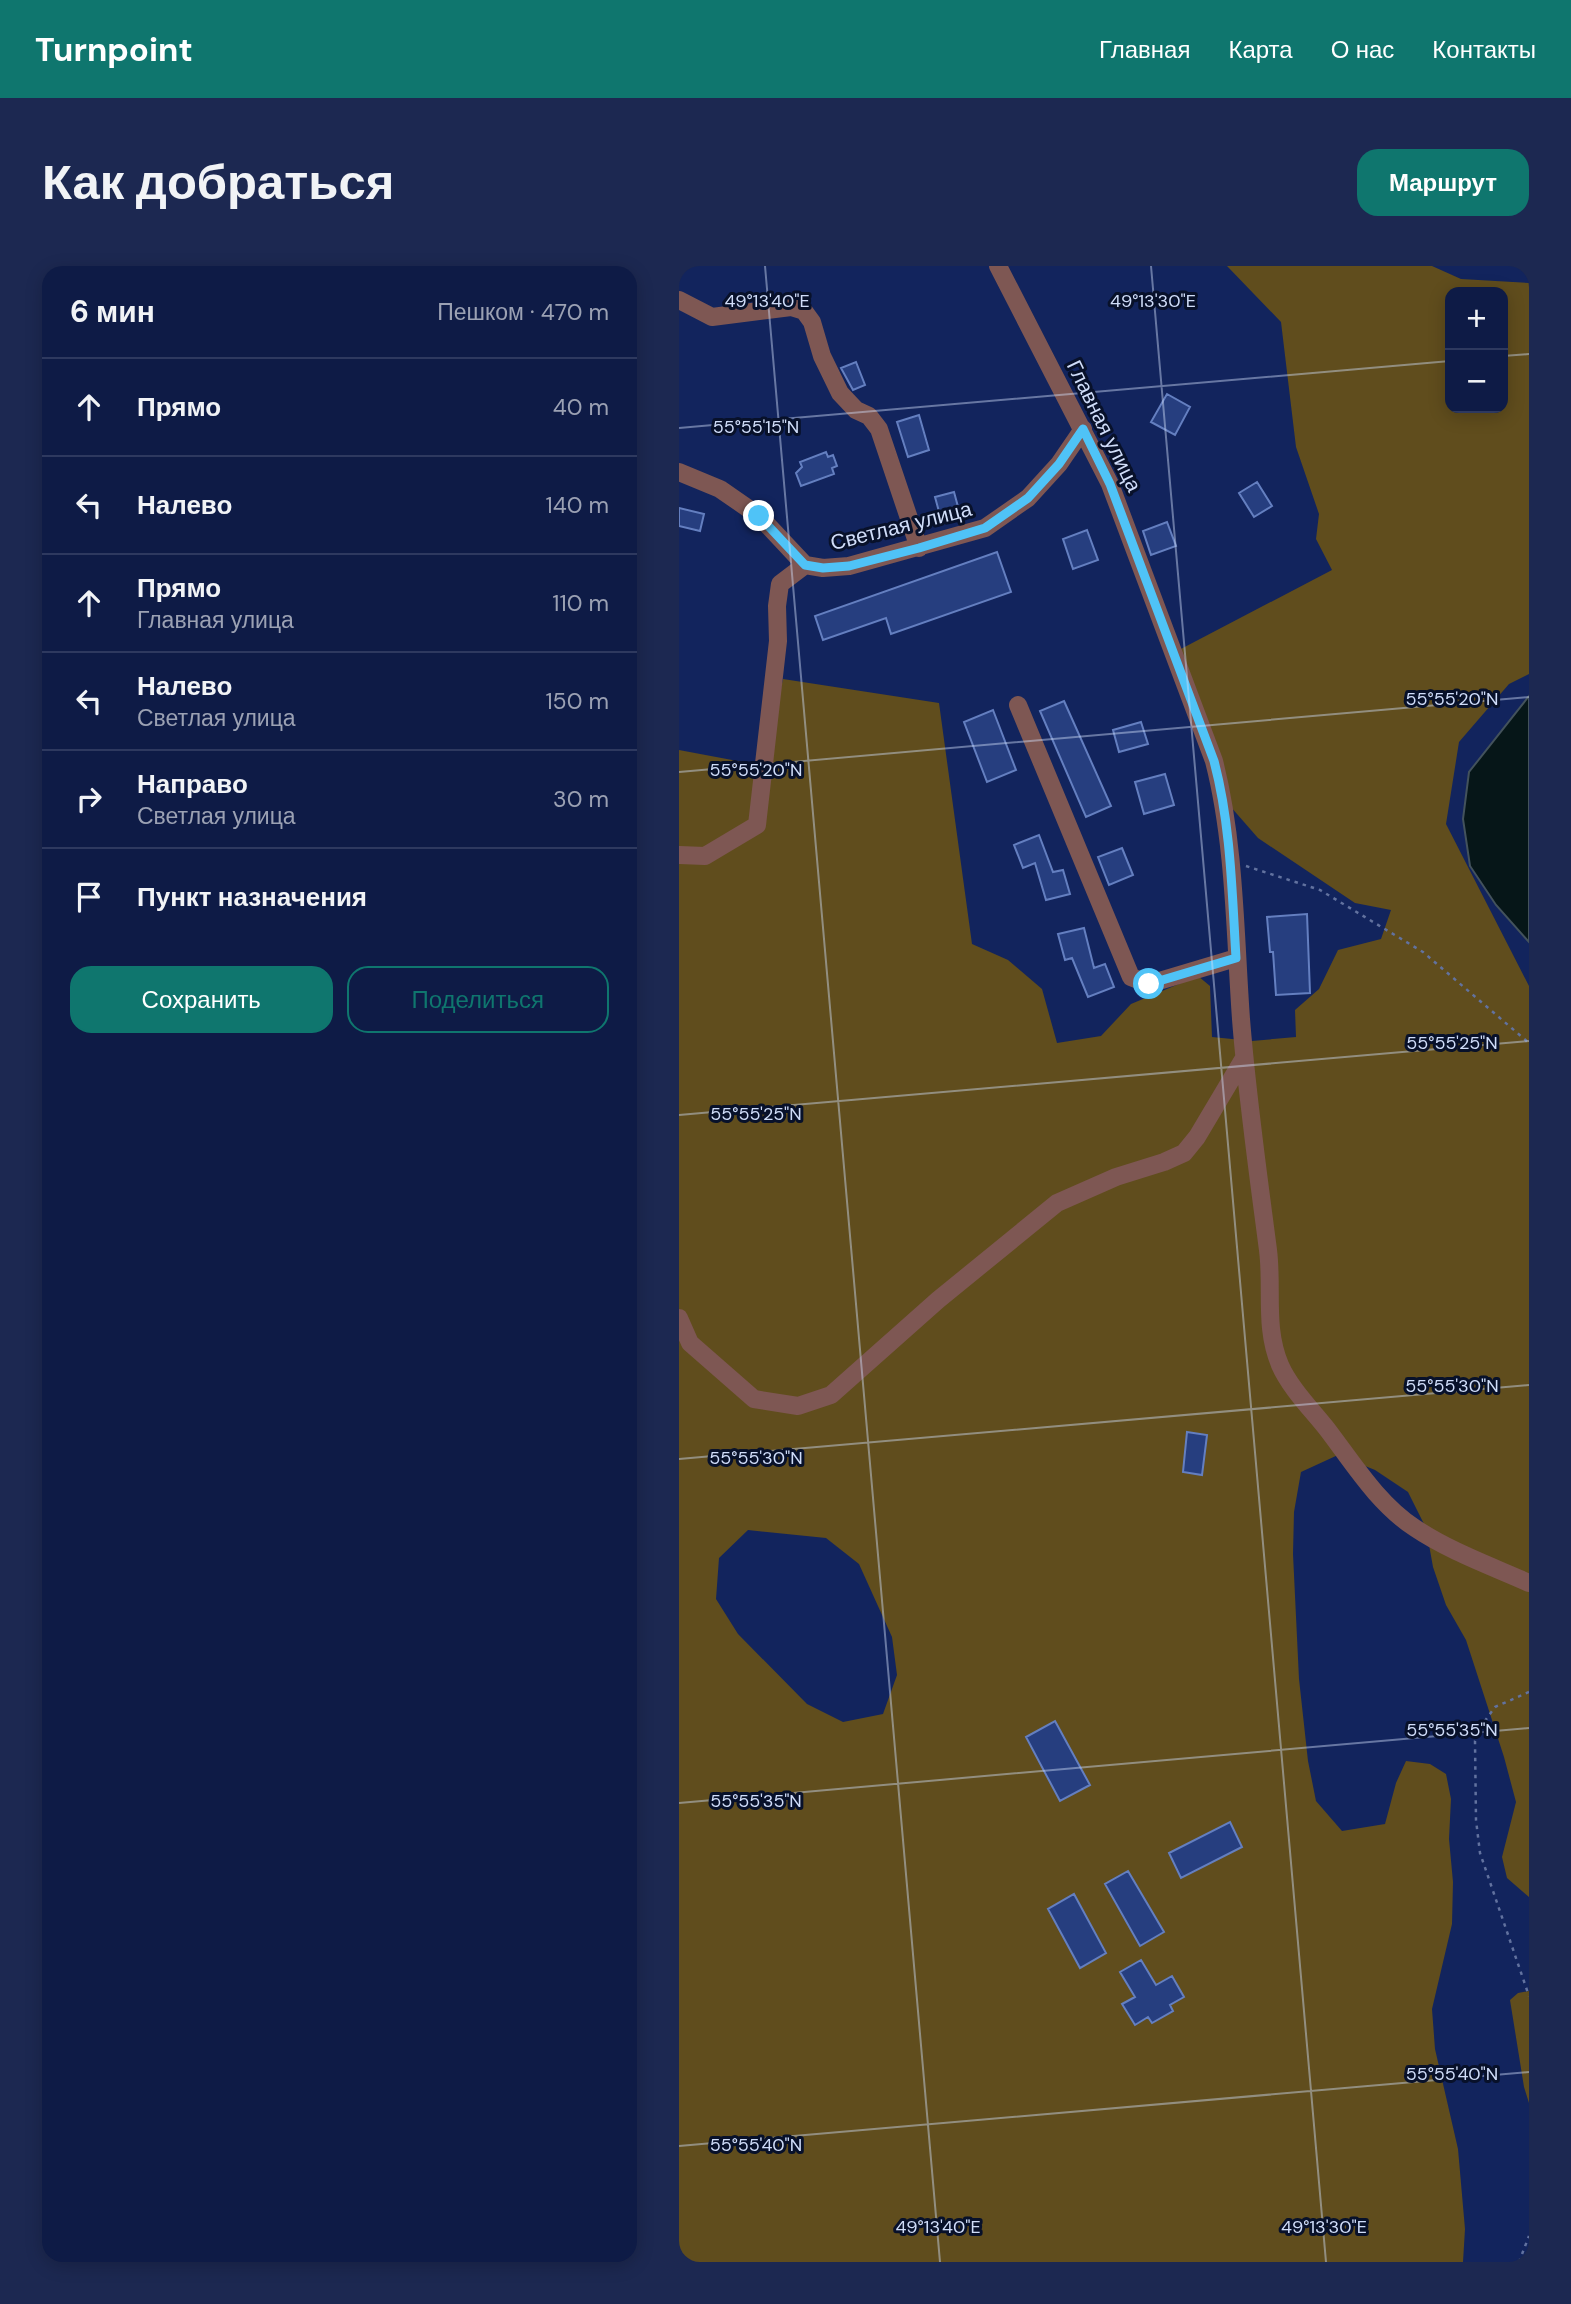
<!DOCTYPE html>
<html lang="ru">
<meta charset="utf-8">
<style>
body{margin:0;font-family:"DM Sans",sans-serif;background:#1c2851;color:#f1f3f6}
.controls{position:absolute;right:21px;top:21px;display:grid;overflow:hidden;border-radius:14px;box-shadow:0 4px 18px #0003}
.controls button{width:63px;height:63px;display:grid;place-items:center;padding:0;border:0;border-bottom:2px solid #2e395f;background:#0e1b46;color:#f1f3f6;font:35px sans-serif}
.stop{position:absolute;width:21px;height:21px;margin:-16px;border:5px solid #4fc3f7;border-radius:50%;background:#fff}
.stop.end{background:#4fc3f7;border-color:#fff;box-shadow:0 2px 7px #0008}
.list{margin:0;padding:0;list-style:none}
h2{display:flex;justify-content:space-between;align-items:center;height:91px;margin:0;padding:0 28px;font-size:30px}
h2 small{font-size:23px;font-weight:400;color:#9ba1b3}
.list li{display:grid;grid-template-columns:46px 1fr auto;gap:21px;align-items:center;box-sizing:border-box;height:98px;padding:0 28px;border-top:2px solid #2e395f}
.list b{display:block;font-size:26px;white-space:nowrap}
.list p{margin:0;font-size:23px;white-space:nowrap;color:#9ba1b3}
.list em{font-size:23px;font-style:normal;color:#9ba1b3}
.actions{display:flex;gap:14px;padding:21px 28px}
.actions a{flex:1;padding:16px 0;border:2px solid #0f766e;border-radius:21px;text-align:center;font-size:24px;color:#0f766e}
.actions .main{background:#0f766e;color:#fff}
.icon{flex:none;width:38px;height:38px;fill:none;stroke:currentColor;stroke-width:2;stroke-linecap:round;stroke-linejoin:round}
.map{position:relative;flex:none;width:850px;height:1996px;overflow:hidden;border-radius:21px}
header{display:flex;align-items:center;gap:42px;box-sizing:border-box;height:98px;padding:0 35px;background:#0f766e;color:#fff}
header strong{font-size:33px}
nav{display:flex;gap:38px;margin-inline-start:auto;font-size:24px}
.intro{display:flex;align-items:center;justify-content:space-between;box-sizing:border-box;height:168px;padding:0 42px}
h1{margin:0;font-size:49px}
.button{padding:18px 32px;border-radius:21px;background:#0f766e;color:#fff;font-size:24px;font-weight:700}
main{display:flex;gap:42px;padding:0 42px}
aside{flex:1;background:#0e1b46;border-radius:21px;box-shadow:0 4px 18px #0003}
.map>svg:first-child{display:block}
.green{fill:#604d1d;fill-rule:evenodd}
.water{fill:#061618;stroke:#43525c;stroke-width:2}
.building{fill:#263e7f;stroke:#647fc0;stroke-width:2}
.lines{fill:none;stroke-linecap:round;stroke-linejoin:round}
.path{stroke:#62729f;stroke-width:2.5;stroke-dasharray:3.5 5;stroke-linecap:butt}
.minor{stroke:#7e5753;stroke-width:18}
.route{stroke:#4fc3f7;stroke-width:9}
.ticks{fill:none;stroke:#d0ddf9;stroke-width:2;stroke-opacity:0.45}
.labels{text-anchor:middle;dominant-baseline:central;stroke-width:6;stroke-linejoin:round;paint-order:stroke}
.street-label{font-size:21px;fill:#d0ddf9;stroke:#08112a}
.ticks-label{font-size:18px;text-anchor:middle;fill:#d0ddf9;stroke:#08112a;stroke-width:6;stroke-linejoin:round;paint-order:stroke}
</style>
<header>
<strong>Turnpoint</strong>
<nav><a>Главная</a><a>Карта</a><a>О нас</a><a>Контакты</a></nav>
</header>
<div class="intro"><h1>Как добраться</h1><a class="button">Маршрут</a></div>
<main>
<aside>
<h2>6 мин<small>Пешком · 470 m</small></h2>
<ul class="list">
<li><svg class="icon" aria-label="ahead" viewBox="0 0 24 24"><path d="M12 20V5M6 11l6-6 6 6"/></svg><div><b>Прямо</b></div><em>40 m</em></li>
<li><svg class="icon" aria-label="left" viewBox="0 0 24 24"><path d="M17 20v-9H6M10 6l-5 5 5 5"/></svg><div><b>Налево</b></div><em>140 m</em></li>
<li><svg class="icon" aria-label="ahead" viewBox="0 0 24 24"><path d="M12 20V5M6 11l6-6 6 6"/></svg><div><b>Прямо</b><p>Главная улица</p></div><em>110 m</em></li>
<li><svg class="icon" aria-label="left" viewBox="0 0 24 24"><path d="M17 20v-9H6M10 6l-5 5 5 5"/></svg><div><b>Налево</b><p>Светлая улица</p></div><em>150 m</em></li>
<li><svg class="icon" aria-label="right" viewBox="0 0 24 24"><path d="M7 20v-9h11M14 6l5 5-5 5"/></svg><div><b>Направо</b><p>Светлая улица</p></div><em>30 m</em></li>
<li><svg class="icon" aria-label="arrive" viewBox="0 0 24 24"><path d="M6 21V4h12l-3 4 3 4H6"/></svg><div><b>Пункт назначения</b></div></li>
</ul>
<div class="actions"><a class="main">Сохранить</a><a>Поделиться</a></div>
</aside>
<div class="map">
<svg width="850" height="1996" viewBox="0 0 850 1996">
<rect width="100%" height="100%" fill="#12245d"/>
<path class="green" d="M548 0H753L782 13 850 17V408L830 418 780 476 767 558 850 720V1631L828 1612 823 1591 837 1536 825 1491 787 1374 767 1339 754 1301 747 1262 729 1226 696 1204 659 1189 622 1206 615 1246 614 1288 620 1413 629 1495 637 1535 663 1565 706 1558 717 1517 727 1495 751 1498 767 1508 772 1533 770 1573 774 1616 773 1658 753 1743 756 1783 779 1883 786 1963 784 1996H0V484L85 500 104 413 260 437 293 678 329 694 363 723 378 777 422 770 452 738 519 710 531 720 533 771 573 775 617 771 616 744 640 723 659 684 702 673 712 644 676 637 579 572 551 540 498 385 653 304 637 273 640 248 617 181 602 56ZM771 26H824V142H771ZM69 1264 147 1272 180 1298 213 1371 218 1409 204 1448 164 1456 128 1438 59 1368 37 1333 40 1292Z
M850 1725V1837L845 1821 831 1734 839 1727Z"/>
<path class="water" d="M850 430V676L817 639 791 600 784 553 790 506Z"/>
<path class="building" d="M177 96 186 119 174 124 162 102Z
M488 128 511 141 496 169 472 156Z
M240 149 250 184 229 191 218 156Z
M147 186 149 191 154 189 158 200 153 202 155 208 122 220 117 207 123 201 121 196Z
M578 216 593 240 575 251 560 227Z
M275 226 281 248 262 253 256 231Z
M0 242 25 248 21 265 0 260Z
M488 256 497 280 472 289 464 265Z
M408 264 419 294 394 303 384 273Z
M318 286 332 326 212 368 207 352 144 374 136 350Z
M385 435 432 540 407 551 361 445Z
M314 444 337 504 308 516 285 456Z
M462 456 469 478 440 486 434 464Z
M486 508 495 539 465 548 456 516Z
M360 569 374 606 384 604 391 628 367 634 356 597 344 602 335 579Z
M443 582 454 609 430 619 419 591Z
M628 648 631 727 597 729 594 686H591L588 651Z
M405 662 415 702 426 698 435 721 409 731 393 692 386 694 379 668Z
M508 1166 528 1169 523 1209 504 1206Z
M376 1455 411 1519 381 1535 347 1471Z
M551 1556 563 1581 502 1612 490 1587Z
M449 1605 485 1666 461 1680 426 1618Z
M395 1628 427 1687 401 1702 369 1643Z
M462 1694 477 1719 493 1710 505 1731 491 1739 494 1745 473 1757 469 1751 456 1759 443 1738 456 1731 441 1706Z"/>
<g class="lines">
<path class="path" d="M567 600 641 624 744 686 850 777
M850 1426 816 1441 803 1459 796 1475 797 1554 801 1587 850 1730
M840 1996 850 1970"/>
<path class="minor" d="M319 0 431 218 535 495C556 577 556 669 562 753 568 830 579 907 589 984 594 1024 585 1061 601 1099 611 1122 633 1144 648 1163 674 1197 699 1238 736 1262 770 1285 812 1300 850 1317
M0 34 33 51 112 41 125 45 133 56 143 90 161 127 177 144 190 150 200 163 240 282
M0 206 41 223 80 250 126 299 144 302 170 300 306 262 349 232 380 198 404 163
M339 439 452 711 470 718 557 692
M0 589 26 590 78 559 99 375 98 340 101 318 126 299
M0 1052 11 1077 75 1133 119 1140 152 1129 259 1034 378 937 437 911 485 896 505 887 518 871 565 792"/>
</g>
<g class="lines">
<path class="route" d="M80 250 126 299 144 302 170 300 240 282 306 262 349 232 380 198 404 163 431 218 535 495C552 559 553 627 557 692L470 718"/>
</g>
<path class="ticks" d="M86 0 261 1996M472 0 647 1996M824 90 850 88M0 162 771 95M0 506 850 431M0 849 850 775M0 1193 850 1119M0 1537 850 1462M0 1880 850 1806"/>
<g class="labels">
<g class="street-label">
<text transform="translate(425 160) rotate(64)">Главная улица</text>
<text transform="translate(222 260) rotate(-14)">Светлая улица</text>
</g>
</g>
<g class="ticks-label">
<text x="88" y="41">49°13'40"E</text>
<text x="474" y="41">49°13'30"E</text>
<text x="77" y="167">55°55'15"N</text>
<text x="773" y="439">55°55'20"N</text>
<text x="77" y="510">55°55'20"N</text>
<text x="773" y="783">55°55'25"N</text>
<text x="77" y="854">55°55'25"N</text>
<text x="773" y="1126">55°55'30"N</text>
<text x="77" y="1198">55°55'30"N</text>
<text x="773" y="1470">55°55'35"N</text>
<text x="77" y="1541">55°55'35"N</text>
<text x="773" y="1814">55°55'40"N</text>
<text x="77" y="1885">55°55'40"N</text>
<text x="259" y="1967">49°13'40"E</text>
<text x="645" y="1967">49°13'30"E</text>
</g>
</svg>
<div class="controls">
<button>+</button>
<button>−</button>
</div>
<div class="stop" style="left:470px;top:718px"></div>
<div class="stop end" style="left:80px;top:250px"></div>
</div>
</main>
